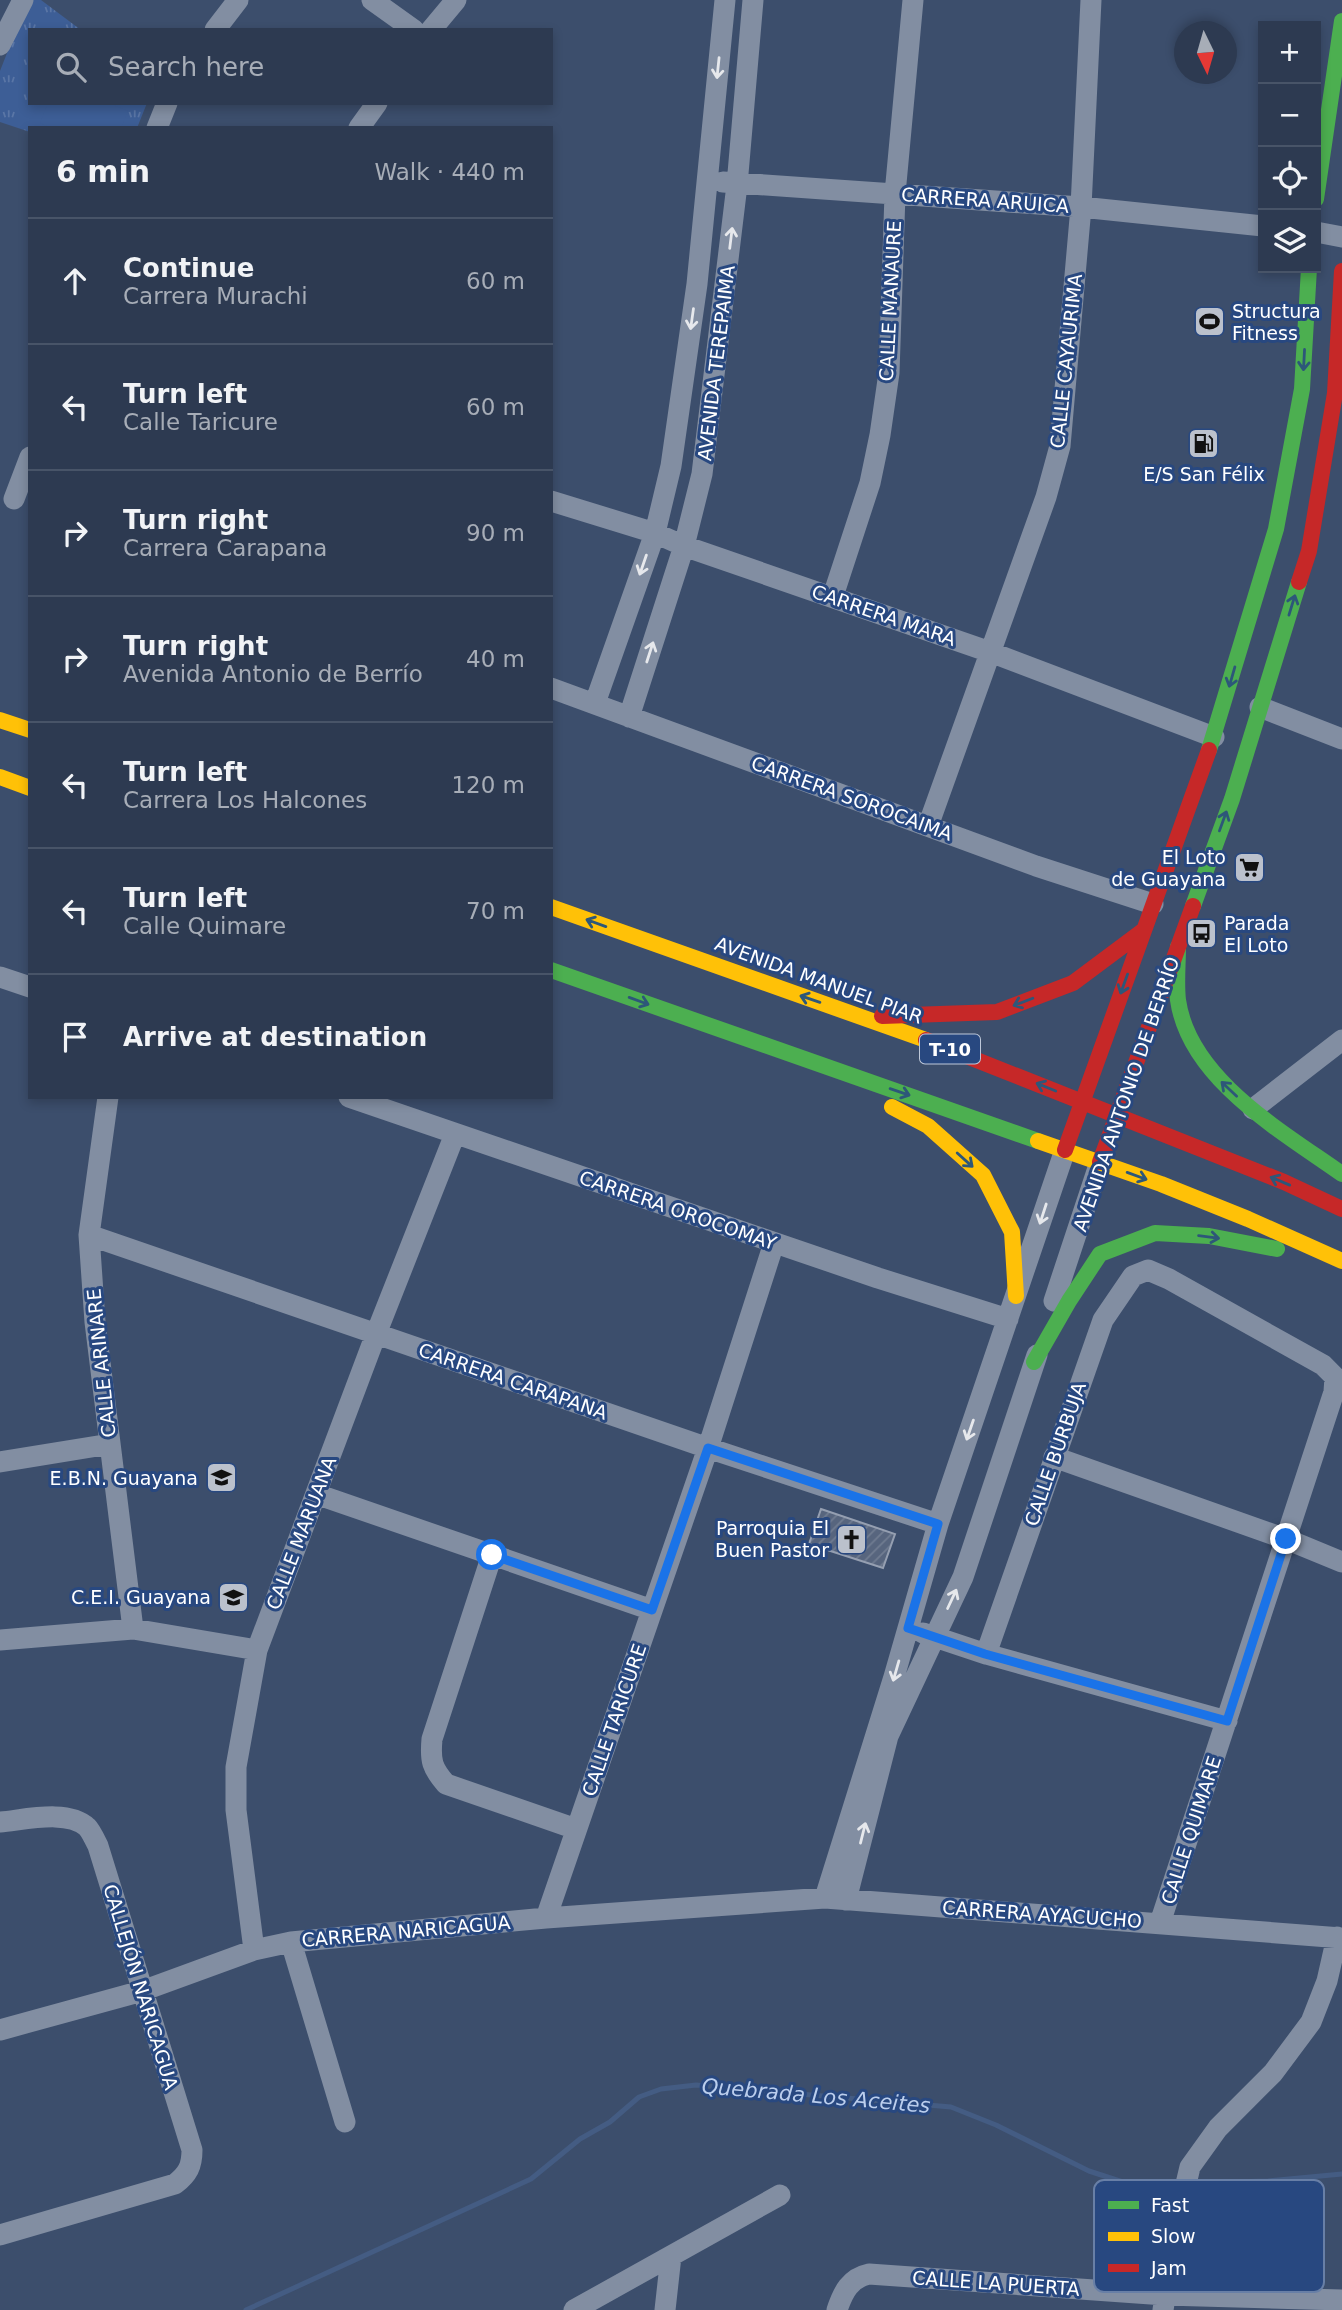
<!DOCTYPE html>
<meta charset="utf-8">
<style>
body{margin:0;font-family:"DejaVu Sans",sans-serif;background:#354158;color:#f1f3f6}
.controls{position:absolute;right:21px;top:21px;display:grid;overflow:hidden;border-radius:0px;box-shadow:0 4px 10px #0003}
.controls button{width:63px;height:63px;display:grid;place-items:center;padding:0;border:0;border-bottom:2px solid #485468;background:#2d3a51;color:#f1f3f6;font:35px sans-serif}
.compass{position:absolute;left:1174px;top:21px;width:63px;height:63px;border-radius:50%;background:#2d3a51;box-shadow:0 4px 10px #0003;rotate:175deg}
.stop{position:absolute;width:21px;height:21px;margin:-16px;border:5px solid #1a73e8;border-radius:50%;background:#fff}
.stop.end{background:#1a73e8;border-color:#fff;box-shadow:0 2px 7px #0008}
.list{margin:0;padding:0;list-style:none}
h2{display:flex;justify-content:space-between;align-items:center;height:91px;margin:0;padding:0 28px;font-size:30px}
h2 small{font-size:23px;font-weight:400;color:#a7adb7}
.list li{display:grid;grid-template-columns:46px 1fr auto;gap:21px;align-items:center;box-sizing:border-box;height:126px;padding:0 28px;border-top:2px solid #485468}
.list b{display:block;font-size:26px;white-space:nowrap}
.list p{margin:0;font-size:23px;white-space:nowrap;color:#a7adb7}
.list em{font-size:23px;font-style:normal;color:#a7adb7}
.icon{flex:none;width:38px;height:38px;fill:none;stroke:currentColor;stroke-width:2;stroke-linecap:round;stroke-linejoin:round}
.map{position:relative;flex:none;width:1342px;height:2310px;overflow:hidden}
.search{position:absolute;background:#2d3a51;box-shadow:0 4px 10px #0003;left:28px;top:28px;width:525px;height:77px;display:flex;align-items:center;gap:18px;box-sizing:border-box;padding:0 24px;border-radius:0px;color:#a7adb7;font-size:26px}
.panel{position:absolute;background:#2d3a51;box-shadow:0 4px 10px #0003;left:28px;top:126px;width:525px;height:973px;border-radius:0px}
.map>svg:first-child{display:block}
.grass{fill:url(#grass-tufts)}
.pitch{fill:#3d5e96}
.lines{fill:none;stroke-linecap:round;stroke-linejoin:round}
.stream{stroke:#445c83;stroke-width:5}
.building{fill:url(#building-hatch);stroke:#959fb1;stroke-width:2}
.street{stroke:#828ea2;stroke-width:21}
.fast{stroke:#4caf50;stroke-width:16}
.slow{stroke:#ffc107;stroke-width:16}
.jam{stroke:#c62828;stroke-width:16}
.oneway{stroke:#e6e8ec}
.oneway2{stroke:#2d5779}
.route{stroke:#1a73e8;stroke-width:9}
.labels{text-anchor:middle;dominant-baseline:central;stroke-width:6;stroke-linejoin:round;paint-order:stroke}
.shield{fill:#284880;stroke:#bec8d9;stroke-width:2}
.shield-label{font-size:18px;font-weight:bold;fill:#fff}
.street-label{font-size:19px;fill:#fff;stroke:#284880}
.poi-label{font-size:19px;fill:#fff;stroke:#284880;text-anchor:end}
.water-label{font-size:21px;font-style:italic;fill:#bbceed;stroke:#284880}
.key{fill:#284880;stroke:#687fa6;stroke-width:2}
.key-label{font-size:19px;fill:#fff}
</style>
<div class="map">
<svg width="1342" height="2310" viewBox="0 0 1342 2310">
<defs>
<pattern id="grass-tufts" width="24" height="20" patternUnits="userSpaceOnUse" patternTransform="scale(1.75)"><rect width="24" height="20" fill="#3d5e96"/><path d="M3 7l-1-3M5 7V3M7 7l1-3M15 17l-1-3M17 17v-4M19 17l1-3" fill="none" stroke="#5a76a6"/></pattern>
<pattern id="building-hatch" width="6" height="6" patternUnits="userSpaceOnUse" patternTransform="scale(1.75)"><rect width="6" height="6" fill="#57657e"/><path d="M-1 1l2-2M0 6l6-6M5 7l2-2" fill="none" stroke="#707c91"/></pattern>
</defs>
<rect width="100%" height="100%" fill="#3c4e6c"/>
<path class="grass" d="M33 0H41L81 30H30V103H147L137 128H30V132L0 122V71L9 48Z"/>
<path class="pitch" d="M48 103H108L128 111 121 128H51L40 123Z"/>
<g class="lines">
<path class="stream" d="M1192 2183 1268 2181 1342 2174
M246 2310 531 2179 580 2139 610 2122 639 2097 661 2089 696 2085 951 2107 996 2125 1089 2171 1132 2185 1182 2183"/>
</g>
<path class="building" d="M821 1509 895 1534 883 1568 809 1544Z"/>
<g class="lines">
<path class="street" d="M372 0 414 30
M215 30 238 0
M431 30 456 0
M0 45 23 0
M157 128 167 103
M359 128 377 103
M723 182 1081 207 1263 226
M1316 232 1342 237
M14 499 30 457
M551 501 655 533 684 546 990 652 1214 737
M833 596 870 483 880 435 889 373 895 194 913 0
M551 688 1036 866 1153 904
M595 703 655 533 671 466 697 284 725 0
M1260 707 1342 739
M629 717 684 546 702 474 737 185 753 0
M928 826 1046 497 1060 446 1081 207 1091 0
M0 977 30 987
M108 1097 89 1235 95 1322 133 1629
M349 1097 878 1278 1008 1319
M1253 1109 1342 1040
M89 1235 708 1448 938 1524
M1054 1301 1100 1162
M1054 1457 1286 1539 1342 1562
M0 1462 110 1444
M316 1494 652 1610
M492 1555 432 1739C430 1761 432 1768 446 1784L576 1829
M923 1633 986 1654 1227 1721
M0 1640 133 1629 257 1650
M986 1654 1103 1320 1133 1276 1148 1270 1169 1279 1323 1365 1335 1377 1334 1392 1160 1923
M0 1822C24 1820 68 1809 87 1827 91 1831 95 1840 98 1846L192 2150C192 2166 188 2174 175 2184L0 2235
M825 1898 894 1677 938 1524 1065 1150
M846 1900 888 1736 963 1577 1037 1355
M546 1918 708 1448 774 1243
M291 1942 345 2122
M254 1950 236 1810V1767L257 1650 376 1334 455 1134
M0 2030 142 1991 254 1950 291 1942 546 1918 825 1898 1342 1938
M574 2310 780 2195
M665 2310 671 2256
M837 2310C843 2292 850 2278 869 2274L1165 2295 1342 2300
M1163 2310 1177 2222 1190 2167 1218 2128 1273 2073 1311 2022 1327 1981 1337 1937"/>
<path class="fast" d="M1316 199 1342 21
M1209 750 1276 529 1302 389 1309 268
M1193 906 1232 799 1299 582
M1178 947C1178 964 1176 983 1178 1000 1189 1079 1283 1132 1342 1174
M551 970 1038 1141
M1034 1362 1069 1301 1100 1254 1155 1233 1209 1236 1277 1249"/>
<path class="slow" d="M0 720 30 730
M0 777 30 788
M551 907 926 1040
M892 1107 928 1126 983 1175 1012 1232 1016 1296
M1038 1141 1161 1184 1248 1219 1342 1261"/>
<path class="jam" d="M1299 582 1309 551 1335 393 1342 271
M882 1016 997 1012 1073 983 1144 930
M926 1040 1284 1182 1342 1209
M1065 1150 1209 750
M1100 1162 1193 906"/>
</g>
<defs><path id="oneway-shaft" d="M-6 0H5M1.5-3L5.5 0L1.5 3" fill="none" stroke-width="1.6" stroke-linecap="round" stroke-linejoin="round" transform="scale(1.75)"/></defs>
<g class="oneway">
<use href="#oneway-shaft" transform="translate(718 68) rotate(96)"/>
<use href="#oneway-shaft" transform="translate(731 238) rotate(-83)"/>
<use href="#oneway-shaft" transform="translate(692 319) rotate(98)"/>
<use href="#oneway-shaft" transform="translate(643 565) rotate(109)"/>
<use href="#oneway-shaft" transform="translate(650 652) rotate(-72)"/>
<use href="#oneway-shaft" transform="translate(1043 1214) rotate(108)"/>
<use href="#oneway-shaft" transform="translate(970 1430) rotate(109)"/>
<use href="#oneway-shaft" transform="translate(952 1599) rotate(-65)"/>
<use href="#oneway-shaft" transform="translate(896 1671) rotate(106)"/>
<use href="#oneway-shaft" transform="translate(863 1833) rotate(-76)"/>
</g>
<g class="oneway2">
<use href="#oneway-shaft" transform="translate(1304 360) rotate(93)"/>
<use href="#oneway-shaft" transform="translate(1292 605) rotate(-73)"/>
<use href="#oneway-shaft" transform="translate(1232 677) rotate(106)"/>
<use href="#oneway-shaft" transform="translate(1223 821) rotate(-70)"/>
<use href="#oneway-shaft" transform="translate(596 923) rotate(-160)"/>
<use href="#oneway-shaft" transform="translate(1124 984) rotate(110)"/>
<use href="#oneway-shaft" transform="translate(810 999) rotate(-161)"/>
<use href="#oneway-shaft" transform="translate(639 1001) rotate(20)"/>
<use href="#oneway-shaft" transform="translate(1023 1002) rotate(159)"/>
<use href="#oneway-shaft" transform="translate(1046 1087) rotate(-158)"/>
<use href="#oneway-shaft" transform="translate(1229 1089) rotate(-137)"/>
<use href="#oneway-shaft" transform="translate(900 1092) rotate(19)"/>
<use href="#oneway-shaft" transform="translate(965 1160) rotate(42)"/>
<use href="#oneway-shaft" transform="translate(1137 1176) rotate(20)"/>
<use href="#oneway-shaft" transform="translate(1280 1181) rotate(-157)"/>
<use href="#oneway-shaft" transform="translate(1209 1237) rotate(7)"/>
</g>
<g class="lines">
<path class="route" d="M492 1555 652 1610 708 1448 938 1524 908 1628 985 1654 1227 1721 1286 1539"/>
</g>
<defs>
<symbol id="stadium-square" viewBox="-11 -11 22 22"><rect x="-9" y="-9" width="18" height="18" rx="4" fill="#bbc1cc" stroke="#284880"/><path d="M0-5a6.5 5 0 1 0 0 10a6.5 5 0 1 0 0-10ZM-3.5-1.8h7v3.6h-7Z" fill="#111"/></symbol>
<symbol id="fuel-square" viewBox="-11 -11 22 22"><rect x="-9" y="-9" width="18" height="18" rx="4" fill="#bbc1cc" stroke="#284880"/><path d="M-5.5-6h7V0h2V4h1.3V-2.5L3-4.5l.8-.8L6-3V5H2.5V1h-1V6h-7ZM-4.2-4.7v3.2H.2V-4.7Z" fill="#111"/></symbol>
<symbol id="supermarket-square" viewBox="-11 -11 22 22"><rect x="-9" y="-9" width="18" height="18" rx="4" fill="#bbc1cc" stroke="#284880"/><path d="M-6-5.5h2.5l.6 2H6L4.5 2H-2.5L-4.4-4H-6ZM-1.5 3.2a1.3 1.3 0 1 0 .1 0ZM3 3.2a1.3 1.3 0 1 0 .1 0Z" fill="#111"/></symbol>
<symbol id="bus-square" viewBox="-11 -11 22 22"><rect x="-9" y="-9" width="18" height="18" rx="4" fill="#bbc1cc" stroke="#284880"/><path d="M-5-6H5V4H4V6H2V4H-2V6H-4V4H-5ZM-3.5-4V0h7V-4ZM-3.5 1.2v1.5H-2V1.2ZM2 1.2v1.5H3.5V1.2Z" fill="#111"/></symbol>
<symbol id="school-square" viewBox="-11 -11 22 22"><rect x="-9" y="-9" width="18" height="18" rx="4" fill="#bbc1cc" stroke="#284880"/><path d="M0-5L7-2L0 1L-7-2ZM-4 1L0 2.5L4 1V4Q0 6-4 4Z" fill="#111"/></symbol>
<symbol id="church-square" viewBox="-11 -11 22 22"><rect x="-9" y="-9" width="18" height="18" rx="4" fill="#bbc1cc" stroke="#284880"/><path d="M-1.2-6h2.4v3.5h3.3v2.4h-3.3V6h-2.4V-.1h-3.3v-2.4h3.3Z" fill="#111"/></symbol>
</defs>
<g fill-rule="evenodd">
<use href="#stadium-square" x="1192" y="304" width="35" height="35"/>
<use href="#fuel-square" x="1186" y="426" width="35" height="35"/>
<use href="#supermarket-square" x="1232" y="850" width="35" height="35"/>
<use href="#bus-square" x="1184" y="916" width="35" height="35"/>
<use href="#school-square" x="204" y="1460" width="35" height="35"/>
<use href="#church-square" x="834" y="1522" width="35" height="35"/>
<use href="#school-square" x="216" y="1580" width="35" height="35"/>
</g>
<g class="labels">
<rect class="shield" x="920" y="1034.5" width="60" height="29" rx="5"/>
<g class="shield-label">
<text x="950" y="1049">T-10</text>
</g>
<g class="street-label">
<text transform="translate(985 200) rotate(4)">CARRERA ARUICA</text>
<text transform="translate(890 301) rotate(-87)">CALLE MANAURE</text>
<text transform="translate(1066 361) rotate(-84)">CALLE CAYAURIMA</text>
<text transform="translate(716 363) rotate(-83)">AVENIDA TEREPAIMA</text>
<text transform="translate(884 615) rotate(19)">CARRERA MARA</text>
<text transform="translate(852 798) rotate(20)">CARRERA SOROCAIMA</text>
<text transform="translate(819 980) rotate(20)">AVENIDA MANUEL PIAR</text>
<text transform="translate(1126 1094) rotate(-71)">AVENIDA ANTONIO DE BERRÍO</text>
<text transform="translate(678 1210) rotate(19)">CARRERA OROCOMAY</text>
<text transform="translate(101 1363) rotate(-96)">CALLE ARINARE</text>
<text transform="translate(513 1381) rotate(19)">CARRERA CARAPANA</text>
<text transform="translate(1055 1454) rotate(-71)">CALLE BURBUJA</text>
<text transform="translate(301 1533) rotate(-69)">CALLE MARUANA</text>
<text transform="translate(614 1720) rotate(-71)">CALLE TARICURE</text>
<text transform="translate(1191 1830) rotate(-72)">CALLE QUIMARE</text>
<text transform="translate(1042 1914) rotate(4)">CARRERA AYACUCHO</text>
<text transform="translate(406 1931) rotate(-5)">CARRERA NARICAGUA</text>
<text transform="translate(141 1987) rotate(73)">CALLEJÓN NARICAGUA</text>
<text transform="translate(996 2283) rotate(4)">CALLE LA PUERTA</text>
</g>
<g class="poi-label">
<text x="1232" y="311" text-anchor="start">Structura<tspan x="1232" dy="22">Fitness</tspan></text>
<text x="1204" y="474" text-anchor="middle">E/S San Félix</text>
<text x="1226" y="857">El Loto<tspan x="1226" dy="22">de Guayana</tspan></text>
<text x="1224" y="923" text-anchor="start">Parada<tspan x="1224" dy="22">El Loto</tspan></text>
<text x="198" y="1478">E.B.N. Guayana</text>
<text x="829" y="1528">Parroquia El<tspan x="829" dy="22">Buen Pastor</tspan></text>
<text x="211" y="1597">C.E.I. Guayana</text>
</g>
<g class="water-label">
<text transform="translate(816 2096) rotate(5)">Quebrada Los Aceites</text>
</g>
</g>
<rect x="1094" y="2180" width="230" height="112" rx="10" class="key"/>
<rect x="1108" y="2201" width="31" height="8" fill="#4caf50"/>
<rect x="1108" y="2232" width="31" height="9" fill="#ffc107"/>
<rect x="1108" y="2264" width="31" height="8" fill="#c62828"/>
<g class="key-label">
<text x="1151" y="2212">Fast</text>
<text x="1151" y="2243">Slow</text>
<text x="1151" y="2275">Jam</text>
</g>
</svg>
<div class="controls">
<button>+</button>
<button>−</button>
<button><svg class="icon" aria-label="locate" viewBox="0 0 24 24"><circle cx="12" cy="12" r="6"/><path d="M12 2v4M12 18v4M2 12h4M18 12h4"/></svg></button>
<button><svg class="icon" aria-label="layers" viewBox="0 0 24 24"><path d="M12 4l9 5-9 5-9-5zM3 14l9 5 9-5"/></svg></button>
</div>
<svg class="compass" viewBox="-18 -18 36 36"><path d="M0-13l5 13h-10z" fill="#e53935"/><path d="M0 13l5-13h-10z" fill="#a7adb7"/></svg>
<div class="stop" style="left:492px;top:1555px"></div>
<div class="stop end" style="left:1286px;top:1539px"></div>
<div class="search"><svg class="icon" aria-label="search" viewBox="0 0 24 24"><circle cx="10" cy="10" r="6"/><path d="M15 15l6 6"/></svg>Search here</div>
<section class="panel">
<h2>6 min<small>Walk · 440 m</small></h2>
<ul class="list">
<li><svg class="icon" aria-label="ahead" viewBox="0 0 24 24"><path d="M12 20V5M6 11l6-6 6 6"/></svg><div><b>Continue</b><p>Carrera Murachi</p></div><em>60 m</em></li>
<li><svg class="icon" aria-label="left" viewBox="0 0 24 24"><path d="M17 20v-9H6M10 6l-5 5 5 5"/></svg><div><b>Turn left</b><p>Calle Taricure</p></div><em>60 m</em></li>
<li><svg class="icon" aria-label="right" viewBox="0 0 24 24"><path d="M7 20v-9h11M14 6l5 5-5 5"/></svg><div><b>Turn right</b><p>Carrera Carapana</p></div><em>90 m</em></li>
<li><svg class="icon" aria-label="right" viewBox="0 0 24 24"><path d="M7 20v-9h11M14 6l5 5-5 5"/></svg><div><b>Turn right</b><p>Avenida Antonio de Berrío</p></div><em>40 m</em></li>
<li><svg class="icon" aria-label="left" viewBox="0 0 24 24"><path d="M17 20v-9H6M10 6l-5 5 5 5"/></svg><div><b>Turn left</b><p>Carrera Los Halcones</p></div><em>120 m</em></li>
<li><svg class="icon" aria-label="left" viewBox="0 0 24 24"><path d="M17 20v-9H6M10 6l-5 5 5 5"/></svg><div><b>Turn left</b><p>Calle Quimare</p></div><em>70 m</em></li>
<li><svg class="icon" aria-label="arrive" viewBox="0 0 24 24"><path d="M6 21V4h12l-3 4 3 4H6"/></svg><div><b>Arrive at destination</b></div></li>
</ul>
</section>
</div>
